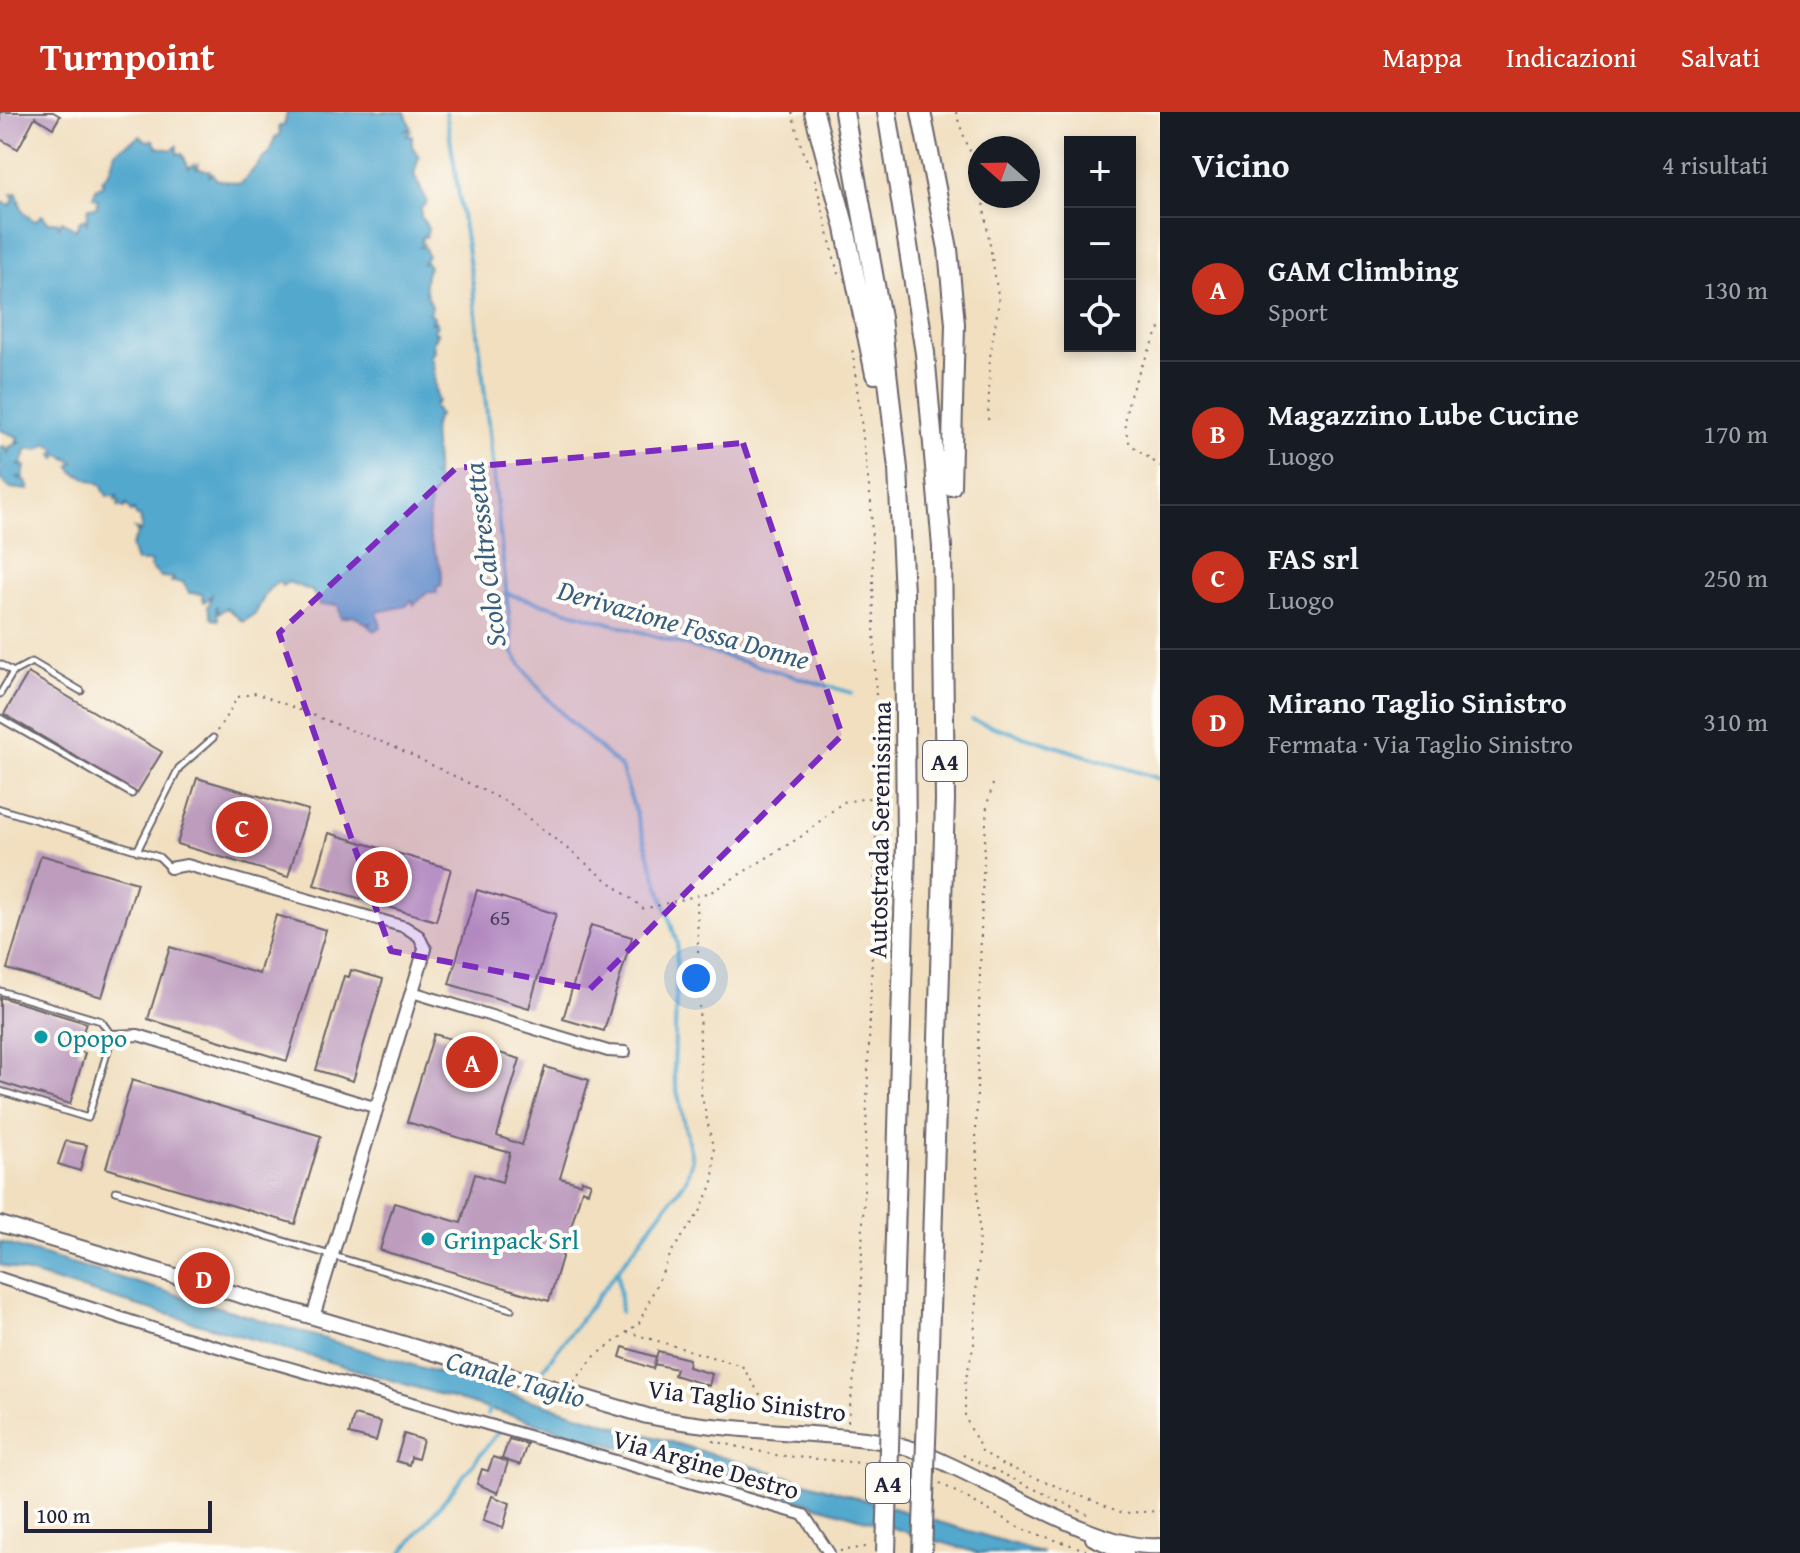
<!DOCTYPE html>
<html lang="it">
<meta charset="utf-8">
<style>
body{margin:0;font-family:"Gentium Book Plus",serif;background:#242831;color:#f1f3f6}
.controls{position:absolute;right:24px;top:24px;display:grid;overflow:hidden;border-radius:0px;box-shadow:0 4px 12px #0003}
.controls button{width:72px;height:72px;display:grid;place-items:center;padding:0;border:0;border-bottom:2px solid #363941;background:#171b24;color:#f1f3f6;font:40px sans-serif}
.compass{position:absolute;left:968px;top:24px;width:72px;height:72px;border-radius:50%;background:#171b24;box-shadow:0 4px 12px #0003;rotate:290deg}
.scale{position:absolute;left:24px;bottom:20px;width:188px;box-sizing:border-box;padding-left:8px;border:4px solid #22223b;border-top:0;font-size:22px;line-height:28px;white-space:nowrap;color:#22223b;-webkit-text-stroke:6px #fdfcf7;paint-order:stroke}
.you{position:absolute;left:696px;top:866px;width:28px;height:28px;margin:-20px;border:6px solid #fff;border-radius:50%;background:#1a73e8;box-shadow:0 0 0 12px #1a73e833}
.badge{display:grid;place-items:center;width:52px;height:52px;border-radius:50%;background:#c8321e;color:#fff;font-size:26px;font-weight:700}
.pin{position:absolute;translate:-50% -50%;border:4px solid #fff;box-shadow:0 2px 8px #0006}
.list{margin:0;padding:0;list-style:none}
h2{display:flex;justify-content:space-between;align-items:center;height:104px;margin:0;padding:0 32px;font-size:34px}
h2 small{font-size:26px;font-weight:400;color:#9ea1a6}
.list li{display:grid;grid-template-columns:52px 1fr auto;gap:24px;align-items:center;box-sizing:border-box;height:144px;padding:0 32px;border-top:2px solid #363941}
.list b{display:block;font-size:30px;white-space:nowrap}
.list p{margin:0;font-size:26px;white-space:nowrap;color:#9ea1a6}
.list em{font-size:26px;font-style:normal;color:#9ea1a6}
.icon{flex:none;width:44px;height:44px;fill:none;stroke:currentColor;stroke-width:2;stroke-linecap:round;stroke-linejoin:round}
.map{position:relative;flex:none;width:1160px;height:1441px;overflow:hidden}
header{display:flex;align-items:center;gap:48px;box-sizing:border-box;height:112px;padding:0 40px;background:#c8321e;color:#fff}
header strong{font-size:38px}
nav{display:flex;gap:44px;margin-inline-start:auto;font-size:28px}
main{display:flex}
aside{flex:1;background:#171b24}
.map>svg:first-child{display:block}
.water{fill:#52a8ce;stroke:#3a6584;stroke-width:2}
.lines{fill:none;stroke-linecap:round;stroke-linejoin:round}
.stream{stroke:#52a8ce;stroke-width:4}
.building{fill:#bd9cbe}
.service-casing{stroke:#6a646a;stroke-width:9}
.minor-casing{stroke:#6a646a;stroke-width:14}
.tertiary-casing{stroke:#6a646a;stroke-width:16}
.secondary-casing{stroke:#6a646a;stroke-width:18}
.motorway-casing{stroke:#6a646a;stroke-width:22}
.path{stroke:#6a646a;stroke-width:2;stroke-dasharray:2 6;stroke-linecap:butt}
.service{stroke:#fff;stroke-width:5}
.minor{stroke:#fff;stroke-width:10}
.tertiary{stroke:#fff;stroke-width:12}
.secondary{stroke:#fff;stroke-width:14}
.motorway{stroke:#fff;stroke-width:18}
.motorway-bridge-casing{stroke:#6a646a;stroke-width:22;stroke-linecap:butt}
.motorway-bridge{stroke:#fff;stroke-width:18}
.marked{fill:#7b2cbf;fill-opacity:0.2;stroke:#7b2cbf;stroke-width:6;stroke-dasharray:16 10;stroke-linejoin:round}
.culture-dot{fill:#0f9aa8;stroke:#fdfcf7;stroke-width:3}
.labels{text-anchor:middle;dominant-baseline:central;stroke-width:8;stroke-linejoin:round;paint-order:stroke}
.number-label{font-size:22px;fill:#49405c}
.shield{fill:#fdfcf7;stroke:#646373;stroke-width:2}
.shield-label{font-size:24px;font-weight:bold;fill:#22223b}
.street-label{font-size:26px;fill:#22223b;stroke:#fdfcf7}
.culture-label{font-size:26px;fill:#0d838f;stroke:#fdfcf7;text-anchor:start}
.water-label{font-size:28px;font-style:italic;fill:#385e7d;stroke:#fdfcf7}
</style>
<header>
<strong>Turnpoint</strong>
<nav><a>Mappa</a><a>Indicazioni</a><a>Salvati</a></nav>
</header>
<main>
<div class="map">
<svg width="1160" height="1441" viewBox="0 0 1160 1441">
<rect width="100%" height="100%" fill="#fdfcf7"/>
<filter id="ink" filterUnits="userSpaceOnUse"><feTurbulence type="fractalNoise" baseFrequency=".0125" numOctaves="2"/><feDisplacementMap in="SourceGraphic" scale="16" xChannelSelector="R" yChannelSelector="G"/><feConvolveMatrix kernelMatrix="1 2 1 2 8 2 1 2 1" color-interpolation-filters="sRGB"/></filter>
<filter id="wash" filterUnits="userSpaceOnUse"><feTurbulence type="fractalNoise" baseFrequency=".006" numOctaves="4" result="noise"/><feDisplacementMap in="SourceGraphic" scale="32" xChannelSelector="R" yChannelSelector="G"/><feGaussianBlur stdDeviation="1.8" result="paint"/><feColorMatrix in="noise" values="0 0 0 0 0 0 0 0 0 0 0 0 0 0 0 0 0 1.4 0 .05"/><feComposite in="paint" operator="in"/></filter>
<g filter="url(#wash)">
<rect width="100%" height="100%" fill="#f1dfc0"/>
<path class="water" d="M287 0H405L411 16 406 18 411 19 407 24H412V34L419 45 414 62 427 91 421 96V105L428 116 426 125 423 124 421 129 424 133 420 135 425 136 428 144 422 152 426 150 429 155C421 172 426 181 432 194L429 201 434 205 431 211 435 209 437 214 433 219 437 221 433 230 434 241 430 243C437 255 432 272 438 290L434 293 439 304C427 314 438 344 436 362L432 363 436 365 438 376 430 386C430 396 428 411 429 421 432 444 446 450 441 474L436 475 437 481 428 480 414 493 412 488 406 494 377 500 381 514 374 519 368 514 371 510 367 512 354 504 341 506 338 493H320L312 479 288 470 282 474 279 469 268 478 255 502 243 510 227 496 218 501 216 493 218 508 212 507 208 495 212 483 204 490 202 482 189 481 183 470H171L174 466 161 465 150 455 151 450H136L131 434 138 422 135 417 140 419 142 416 140 404H136L134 398 131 400 126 392 124 396 118 394 120 389 114 388 117 384H107L101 373 73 360 70 354 74 350 58 342 56 347 53 342 57 337 47 332 39 338 27 336 22 352 17 354H25L23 365H16L26 369 29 378 10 376 0 367V335L4 334 8 341 9 335 22 330H16L18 325 0 318 1 90 11 93 14 86 11 82 17 81C20 93 21 101 35 109L42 103 48 110H58L59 115 62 109 76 118 80 109 85 107 87 111 88 96 97 95 98 87 93 85 96 77 103 73 102 68 110 58 115 40 140 24 146 29 153 28 157 35 172 38 177 34V42L182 41 189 56 194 52 196 56 198 52 199 57 210 59 209 64 212 61 216 67 241 72 265 44H268L275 25 280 23 279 14H284Z
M0 1130 1043 1441H978L0 1153Z"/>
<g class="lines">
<path class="stream" d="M446 0 473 174 513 541C542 587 580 619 621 655L677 831 674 964 692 1047 686 1068 540 1261
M505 481 852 581
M972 608 1160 667
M618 1160 621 1200
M487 1303 491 1290
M402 1441 500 1318"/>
</g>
<g id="blocks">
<path class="building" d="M0 0H53L60 4 53 16 35 5 18 37 0 27Z
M28 561 162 640 137 681 4 602Z
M197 666 308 698 288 765 177 732Z
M329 721 451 757 436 809 314 773Z
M41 743 137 771 102 885 7 857Z
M477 778 556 802 529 896 449 872Z
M276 803 326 818 287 949 148 907 170 835 259 862Z
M591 813 632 825 604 919 563 907Z
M351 858 383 867 353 969 316 958 344 864 349 865Z
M0 885 86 911 77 939 85 941 70 992 0 970Z
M434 922 520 947 497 1024 522 1033 545 955 589 968 560 1066 581 1072 582 1068 591 1071 588 1080 582 1078 549 1189 380 1138 394 1091 461 1111 475 1062 502 1070 510 1041 407 1010Z
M132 968 321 1024 295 1112 106 1056Z
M66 1029 87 1033 80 1059 58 1052Z
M623 1235 656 1245 653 1257 620 1245Z
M658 1239 689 1247 688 1255 712 1262 709 1274 674 1263 676 1257 654 1252Z
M354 1303 381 1310 376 1329 349 1322Z
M404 1322 423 1328 418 1347 411 1345 409 1353 396 1349Z
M509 1327 527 1332 520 1353 502 1347Z
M493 1345 508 1350 498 1381 477 1372 482 1357 488 1359Z
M492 1384 510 1391 503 1416 483 1409Z"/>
</g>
</g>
<g filter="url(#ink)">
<use href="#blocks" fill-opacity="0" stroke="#6a646a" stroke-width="2"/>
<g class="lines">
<defs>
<path id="service" d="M0 552 13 560 0 582
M13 560 32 550 81 579
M0 606 132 682
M0 697 159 745 170 756
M137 739 179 656 213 626
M0 879 101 909 112 924 88 1006 0 979
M116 1079 511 1197"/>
<path id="minor" d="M170 756 187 753 405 815 419 824 425 837
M412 880 608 939 625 940
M112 924 138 923 377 996
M0 1166 158 1218 804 1403 829 1441"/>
<path id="tertiary" d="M313 1205 425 837"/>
<path id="secondary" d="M0 1112 647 1304C701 1315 756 1318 811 1322 845 1325 879 1326 912 1337 977 1359 1097 1440 1160 1434
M1093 1426 1126 1441"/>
<path id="motorway" d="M814 0 845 116 875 262
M844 0 881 206 898 357 904 482 906 733 890 1301
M887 0 925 241 942 435 945 688 927 1302
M921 0 948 137 955 212 951 374"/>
</defs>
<use href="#service" class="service-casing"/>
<use href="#minor" class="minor-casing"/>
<use href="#tertiary" class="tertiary-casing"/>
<use href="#secondary" class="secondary-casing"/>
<use href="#motorway" class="motorway-casing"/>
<path class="path" d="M792 0 803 41 812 57
M956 0C962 25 975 45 980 70
M815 67 838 162
M982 84 999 189 990 245 988 312
M1160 216C1146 248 1114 297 1130 332L1160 354
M217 619 238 585 256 581 395 635 509 691 644 797 711 780 802 724 843 690 875 685
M993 672 987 693 982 782 976 1019 979 1120 974 1232 965 1270V1305L982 1339 1001 1352 1123 1401 1160 1399
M627 1220 742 1254 771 1300 834 1309
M574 1270 594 1245 639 1211 672 1139 701 1098 713 1071 714 1039 701 981 697 786
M848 1310 859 1228 878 665 871 391 852 235
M713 1329 775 1343 872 1352
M963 1343 1087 1402
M940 1371 1022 1417 1086 1438
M840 1439 866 1435"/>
<use href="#service" class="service"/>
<use href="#minor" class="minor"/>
<use href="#tertiary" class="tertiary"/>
<use href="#secondary" class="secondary"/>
<use href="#motorway" class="motorway"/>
<defs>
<path id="motorway-bridge" d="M886 1441 890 1301
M922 1441 927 1302"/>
</defs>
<use href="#motorway-bridge" class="motorway-bridge-casing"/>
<use href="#motorway-bridge" class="motorway-bridge"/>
</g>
</g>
<path class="marked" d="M743 331 842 623 590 877 391 839 279 521 456 356Z"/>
<g class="culture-dot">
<circle cx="41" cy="925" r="8"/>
<circle cx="428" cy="1127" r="8"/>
</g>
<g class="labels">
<g class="number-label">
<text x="500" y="805">65</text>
</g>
<g class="shield">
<rect x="923" y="629" width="44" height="40" rx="6"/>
<rect x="866" y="1351" width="44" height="40" rx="6"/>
</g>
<g class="shield-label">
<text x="945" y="649">A4</text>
<text x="888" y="1371">A4</text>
</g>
<g class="street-label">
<text transform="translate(879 718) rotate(-89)">Autostrada Serenissima</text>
<text transform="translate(747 1288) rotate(7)">Via Taglio Sinistro</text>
<text transform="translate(706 1352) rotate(16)">Via Argine Destro</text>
</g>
<g class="culture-label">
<text x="57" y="925">Opopo</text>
<text x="444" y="1127">Grinpack Srl</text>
</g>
<g class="water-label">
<text transform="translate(484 443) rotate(-97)">Scolo Caltressetta</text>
<text transform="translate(684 512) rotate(16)">Derivazione Fossa Donne</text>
<text transform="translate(516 1266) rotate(16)">Canale Taglio</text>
</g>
</g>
</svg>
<div class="controls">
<button>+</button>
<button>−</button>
<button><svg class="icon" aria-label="locate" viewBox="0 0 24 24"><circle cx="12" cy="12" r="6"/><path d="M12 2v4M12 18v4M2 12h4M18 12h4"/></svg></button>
</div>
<svg class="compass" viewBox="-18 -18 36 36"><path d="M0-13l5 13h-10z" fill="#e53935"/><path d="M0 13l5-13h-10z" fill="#9ea1a6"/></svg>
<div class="scale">100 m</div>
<div class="you"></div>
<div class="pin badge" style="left:472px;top:950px">A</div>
<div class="pin badge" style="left:382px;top:765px">B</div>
<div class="pin badge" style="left:242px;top:715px">C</div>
<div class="pin badge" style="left:204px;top:1166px">D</div>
</div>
<aside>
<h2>Vicino<small>4 risultati</small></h2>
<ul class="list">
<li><span class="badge">A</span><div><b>GAM Climbing</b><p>Sport</p></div><em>130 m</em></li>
<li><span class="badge">B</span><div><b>Magazzino Lube Cucine</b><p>Luogo</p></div><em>170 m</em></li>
<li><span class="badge">C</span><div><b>FAS srl</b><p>Luogo</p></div><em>250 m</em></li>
<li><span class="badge">D</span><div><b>Mirano Taglio Sinistro</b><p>Fermata · Via Taglio Sinistro</p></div><em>310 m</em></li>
</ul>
</aside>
</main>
